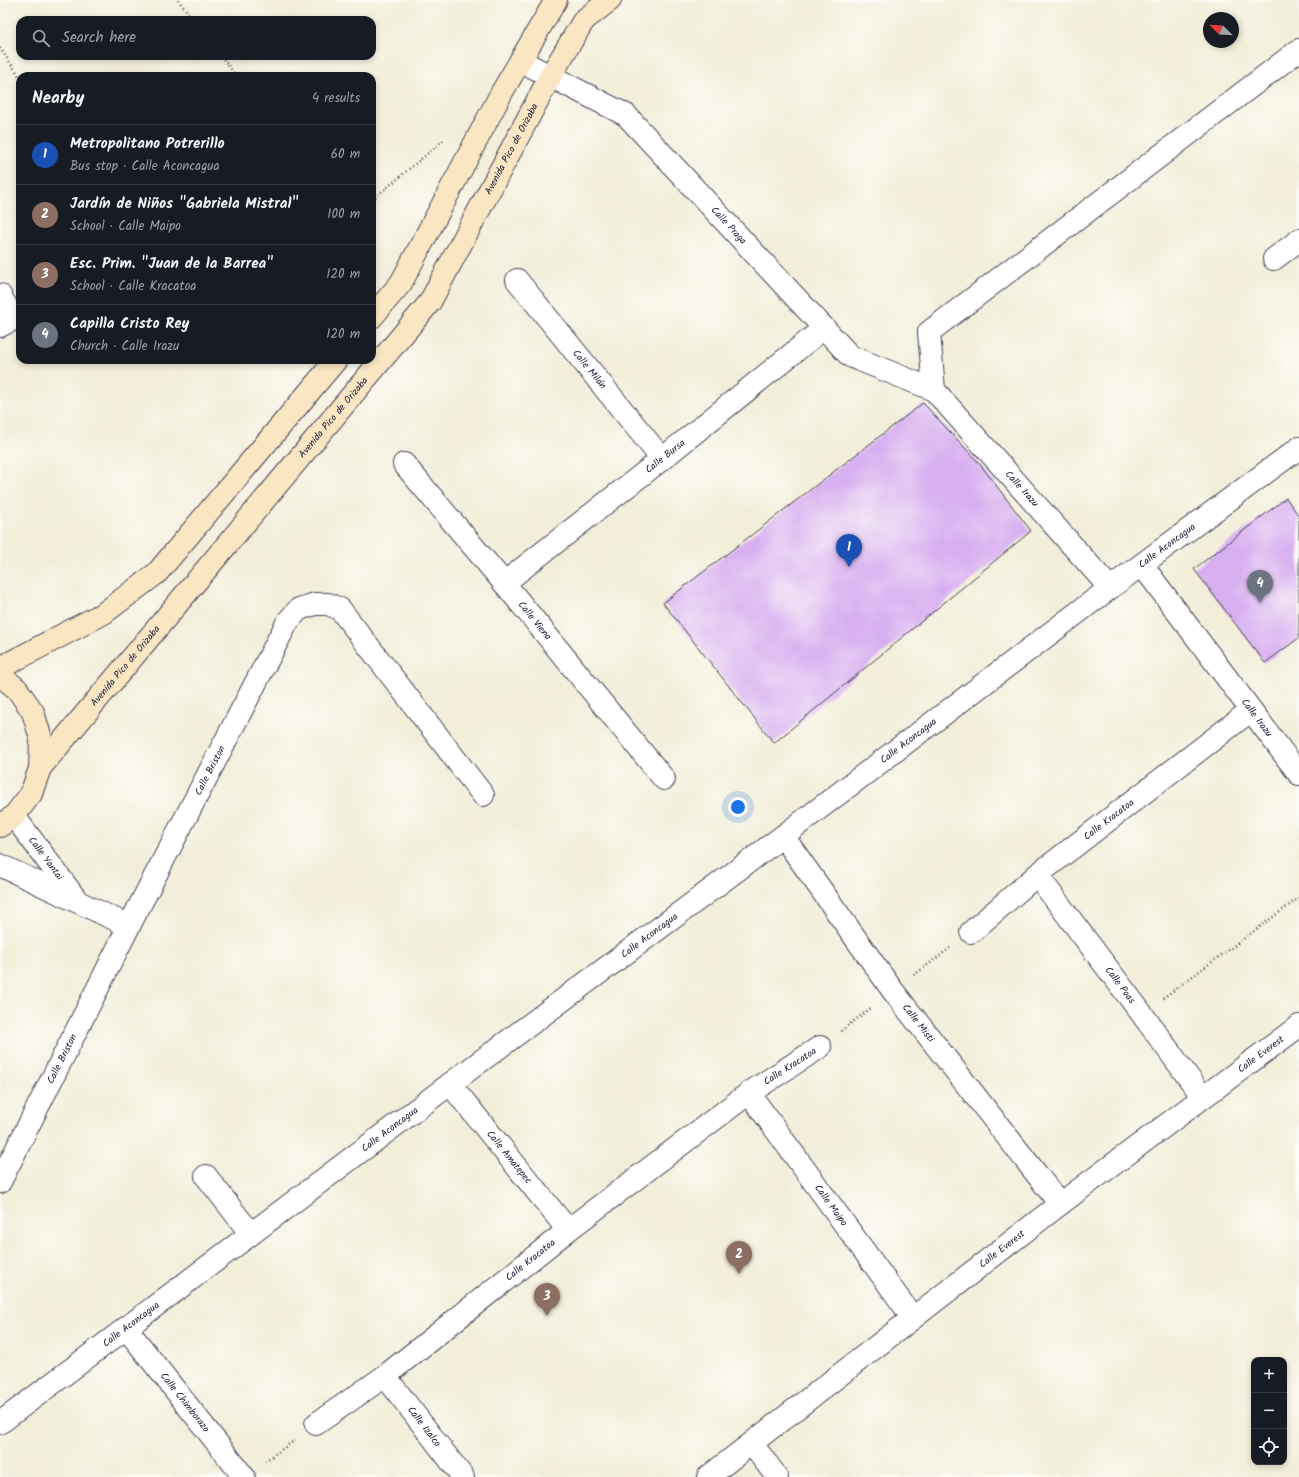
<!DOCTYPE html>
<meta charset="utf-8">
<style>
body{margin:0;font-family:Kalam,sans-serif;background:#242831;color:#f1f3f6}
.controls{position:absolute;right:12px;bottom:12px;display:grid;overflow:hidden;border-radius:8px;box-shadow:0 2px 6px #0003}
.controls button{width:36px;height:36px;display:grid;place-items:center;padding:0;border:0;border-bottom:1px solid #363941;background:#171b24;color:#f1f3f6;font:20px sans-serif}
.compass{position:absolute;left:1203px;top:12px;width:36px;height:36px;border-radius:50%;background:#171b24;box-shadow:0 2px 6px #0003;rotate:294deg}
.you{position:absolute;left:738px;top:807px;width:14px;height:14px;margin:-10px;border:3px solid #fff;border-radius:50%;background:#1a73e8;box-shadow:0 0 0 6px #1a73e833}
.badge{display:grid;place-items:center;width:26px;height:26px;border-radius:50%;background:#b45309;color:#fff;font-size:13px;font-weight:700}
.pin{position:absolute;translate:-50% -33px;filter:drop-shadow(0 1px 2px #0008)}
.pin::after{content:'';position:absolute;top:21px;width:14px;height:12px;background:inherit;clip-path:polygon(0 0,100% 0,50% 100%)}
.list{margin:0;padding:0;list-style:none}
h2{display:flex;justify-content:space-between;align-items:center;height:52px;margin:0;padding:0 16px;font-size:17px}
h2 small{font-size:13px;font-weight:400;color:#9ea1a6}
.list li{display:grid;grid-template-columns:26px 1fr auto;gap:12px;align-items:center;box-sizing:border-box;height:60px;padding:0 16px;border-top:1px solid #363941}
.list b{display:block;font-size:15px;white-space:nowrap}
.list p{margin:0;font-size:13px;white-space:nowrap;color:#9ea1a6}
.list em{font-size:13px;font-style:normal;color:#9ea1a6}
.icon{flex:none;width:22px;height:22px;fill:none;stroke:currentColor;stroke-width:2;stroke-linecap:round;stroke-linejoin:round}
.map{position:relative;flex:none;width:1299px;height:1477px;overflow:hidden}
.search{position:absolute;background:#171b24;box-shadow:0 2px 6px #0003;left:16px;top:16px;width:360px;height:44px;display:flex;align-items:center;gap:10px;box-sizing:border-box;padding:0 14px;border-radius:12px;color:#9ea1a6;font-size:15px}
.panel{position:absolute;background:#171b24;box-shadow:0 2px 6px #0003;left:16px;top:72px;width:360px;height:292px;border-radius:12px}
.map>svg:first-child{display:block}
.building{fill:#d8aff1}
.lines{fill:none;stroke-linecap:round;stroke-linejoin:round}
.street-casing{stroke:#414153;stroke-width:24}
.secondary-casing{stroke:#414153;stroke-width:24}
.path{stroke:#414153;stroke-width:2.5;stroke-dasharray:1 3;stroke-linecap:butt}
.street{stroke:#fff;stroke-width:22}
.secondary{stroke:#fbe6c4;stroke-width:22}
.labels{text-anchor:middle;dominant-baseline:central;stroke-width:3;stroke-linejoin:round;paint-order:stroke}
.street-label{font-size:10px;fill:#22223b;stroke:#fdfcf7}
</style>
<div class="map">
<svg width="1299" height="1477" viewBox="0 0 1299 1477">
<rect width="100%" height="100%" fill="#fdfcf7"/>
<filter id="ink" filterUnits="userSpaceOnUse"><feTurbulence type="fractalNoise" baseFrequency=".025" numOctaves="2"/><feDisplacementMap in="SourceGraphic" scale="8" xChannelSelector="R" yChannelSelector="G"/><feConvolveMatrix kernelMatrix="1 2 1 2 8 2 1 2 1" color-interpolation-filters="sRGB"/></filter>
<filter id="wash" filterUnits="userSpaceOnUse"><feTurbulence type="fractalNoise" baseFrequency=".012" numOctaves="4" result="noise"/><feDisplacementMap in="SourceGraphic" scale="16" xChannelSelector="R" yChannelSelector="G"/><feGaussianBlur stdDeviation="0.9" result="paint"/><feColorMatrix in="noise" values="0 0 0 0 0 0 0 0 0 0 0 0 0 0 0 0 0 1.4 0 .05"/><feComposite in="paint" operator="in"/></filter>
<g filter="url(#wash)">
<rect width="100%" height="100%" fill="#f2eed9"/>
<g id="blocks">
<path class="building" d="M923 403 979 463 1031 531 774 743 663 603Z
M1286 498 1299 516V638L1265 663 1194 569Z"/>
</g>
</g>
<g filter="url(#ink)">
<use href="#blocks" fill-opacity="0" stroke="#414153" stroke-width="1"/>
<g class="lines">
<defs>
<g id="street">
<path id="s1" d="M521 61 626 115 850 356 934 390 1110 588"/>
<path d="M1274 259 1299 240"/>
<path id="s2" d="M517 280 662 459"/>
<path d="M0 295 14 319 0 326"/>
<path d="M934 390 929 332 1299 50"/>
<path id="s3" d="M404 464 504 583 664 779"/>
<path id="s4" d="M1142 565 1299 774"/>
<path id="s5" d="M504 583 662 459 824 328"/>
<path id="s6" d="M14 816 76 899"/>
<path id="s7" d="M783 836 893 991 1060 1204"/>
<path d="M0 865 129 926"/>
<path id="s8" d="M1037 875 1142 1014 1202 1096"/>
<path id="s9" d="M971 932 1037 875 1250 711"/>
<path id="s10" d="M450 1084 568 1230"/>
<path id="s11" d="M749 1093 913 1318"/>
<path d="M206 1176 251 1234"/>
<path id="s12" d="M0 1182 129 926 288 621 299 609 315 604H328L340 609 483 795"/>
<path id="s13" d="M126 1328 244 1477"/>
<path id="s14" d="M385 1376 463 1477"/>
<path id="s15" d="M0 1423 450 1084 783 836 1110 588 1299 448"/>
<path id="s16" d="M316 1424 385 1376 568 1230 749 1093 820 1047"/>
<path d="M752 1444 777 1477"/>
<path id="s17" d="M708 1477 1060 1204 1299 1026"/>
</g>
<g id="secondary">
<path d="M372 317 401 283 502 92 556 0"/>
<path d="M0 668 104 613 157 573 336 360"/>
<path d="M0 675 17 689 33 712 41 739 40 768 31 794 14 816 0 826"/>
<path id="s18" d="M40 768 430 302 551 75 584 20 610 0"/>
</g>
</defs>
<use href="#street" class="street-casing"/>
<use href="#secondary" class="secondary-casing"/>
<path class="path" d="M178 0 194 20
M0 48 20 77
M221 56 236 76
M372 200 445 139
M914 975 950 948
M1163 998 1299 898
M841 1031 872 1007
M265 1461 295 1440"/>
<use href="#street" class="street"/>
<use href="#secondary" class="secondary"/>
</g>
</g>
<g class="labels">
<g class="street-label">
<text stroke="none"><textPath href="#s18" startOffset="781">Avenida Pico de Orizaba</textPath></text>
<text stroke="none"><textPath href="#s1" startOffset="269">Calle Praga</textPath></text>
<text stroke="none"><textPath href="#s2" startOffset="115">Calle Milán</textPath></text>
<text stroke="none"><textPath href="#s18" startOffset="457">Avenida Pico de Orizaba</textPath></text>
<text stroke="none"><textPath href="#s5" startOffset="205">Calle Bursa</textPath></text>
<text stroke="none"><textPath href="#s1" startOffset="670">Calle Irazu</textPath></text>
<text stroke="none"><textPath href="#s15" startOffset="1460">Calle Aconcagua</textPath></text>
<text stroke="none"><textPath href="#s3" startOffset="204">Calle Viena</textPath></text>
<text stroke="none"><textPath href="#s18" startOffset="133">Avenida Pico de Orizaba</textPath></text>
<text stroke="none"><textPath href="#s4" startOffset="191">Calle Irazu</textPath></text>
<text stroke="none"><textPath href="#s15" startOffset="1136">Calle Aconcagua</textPath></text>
<text stroke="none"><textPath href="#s12" startOffset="462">Calle Briston</textPath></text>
<text stroke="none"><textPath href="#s9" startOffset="178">Calle Kracatoa</textPath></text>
<text stroke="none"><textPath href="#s6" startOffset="53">Calle Yantai</textPath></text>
<text stroke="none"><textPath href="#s15" startOffset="812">Calle Aconcagua</textPath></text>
<text stroke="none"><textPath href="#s8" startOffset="138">Calle Poas</textPath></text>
<text stroke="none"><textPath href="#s7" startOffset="231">Calle Misti</textPath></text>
<text stroke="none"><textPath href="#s17" startOffset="696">Calle Everest</textPath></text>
<text stroke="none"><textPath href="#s12" startOffset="138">Calle Briston</textPath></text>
<text stroke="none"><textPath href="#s16" startOffset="594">Calle Kracatoa</textPath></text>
<text stroke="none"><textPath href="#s15" startOffset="488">Calle Aconcagua</textPath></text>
<text stroke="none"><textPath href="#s10" startOffset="94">Calle Amatepec</textPath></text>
<text stroke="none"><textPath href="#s11" startOffset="139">Calle Maipo</textPath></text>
<text stroke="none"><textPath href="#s17" startOffset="372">Calle Everest</textPath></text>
<text stroke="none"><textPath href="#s16" startOffset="270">Calle Kracatoa</textPath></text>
<text stroke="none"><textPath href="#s15" startOffset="164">Calle Aconcagua</textPath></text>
<text stroke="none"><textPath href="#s13" startOffset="95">Calle Chimborazo</textPath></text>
<text stroke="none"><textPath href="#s14" startOffset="64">Calle Izalco</textPath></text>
</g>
</g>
</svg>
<div class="controls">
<button>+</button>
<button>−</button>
<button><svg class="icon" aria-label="locate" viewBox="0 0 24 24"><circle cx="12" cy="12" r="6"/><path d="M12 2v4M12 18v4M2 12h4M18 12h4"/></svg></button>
</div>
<svg class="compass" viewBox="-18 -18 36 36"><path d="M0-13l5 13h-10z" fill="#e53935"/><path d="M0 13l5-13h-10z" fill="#9ea1a6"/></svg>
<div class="you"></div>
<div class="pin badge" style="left:849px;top:567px;background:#1a4fb4">1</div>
<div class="pin badge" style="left:739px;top:1274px;background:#8d6e63">2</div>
<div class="pin badge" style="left:547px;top:1316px;background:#8d6e63">3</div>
<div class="pin badge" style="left:1260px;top:603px;background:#6b7280">4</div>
<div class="search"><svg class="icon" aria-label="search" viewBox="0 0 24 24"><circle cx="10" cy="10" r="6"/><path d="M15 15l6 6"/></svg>Search here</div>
<section class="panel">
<h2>Nearby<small>4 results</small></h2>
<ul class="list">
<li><span class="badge" style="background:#1a4fb4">1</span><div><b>Metropolitano Potrerillo</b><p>Bus stop · Calle Aconcagua</p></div><em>60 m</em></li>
<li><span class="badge" style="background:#8d6e63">2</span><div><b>Jardín de Niños &quot;Gabriela Mistral&quot;</b><p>School · Calle Maipo</p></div><em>100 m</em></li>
<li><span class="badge" style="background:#8d6e63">3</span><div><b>Esc. Prim. &quot;Juan de la Barrea&quot;</b><p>School · Calle Kracatoa</p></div><em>120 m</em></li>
<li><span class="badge" style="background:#6b7280">4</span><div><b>Capilla Cristo Rey</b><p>Church · Calle Irazu</p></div><em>120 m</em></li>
</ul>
</section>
</div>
